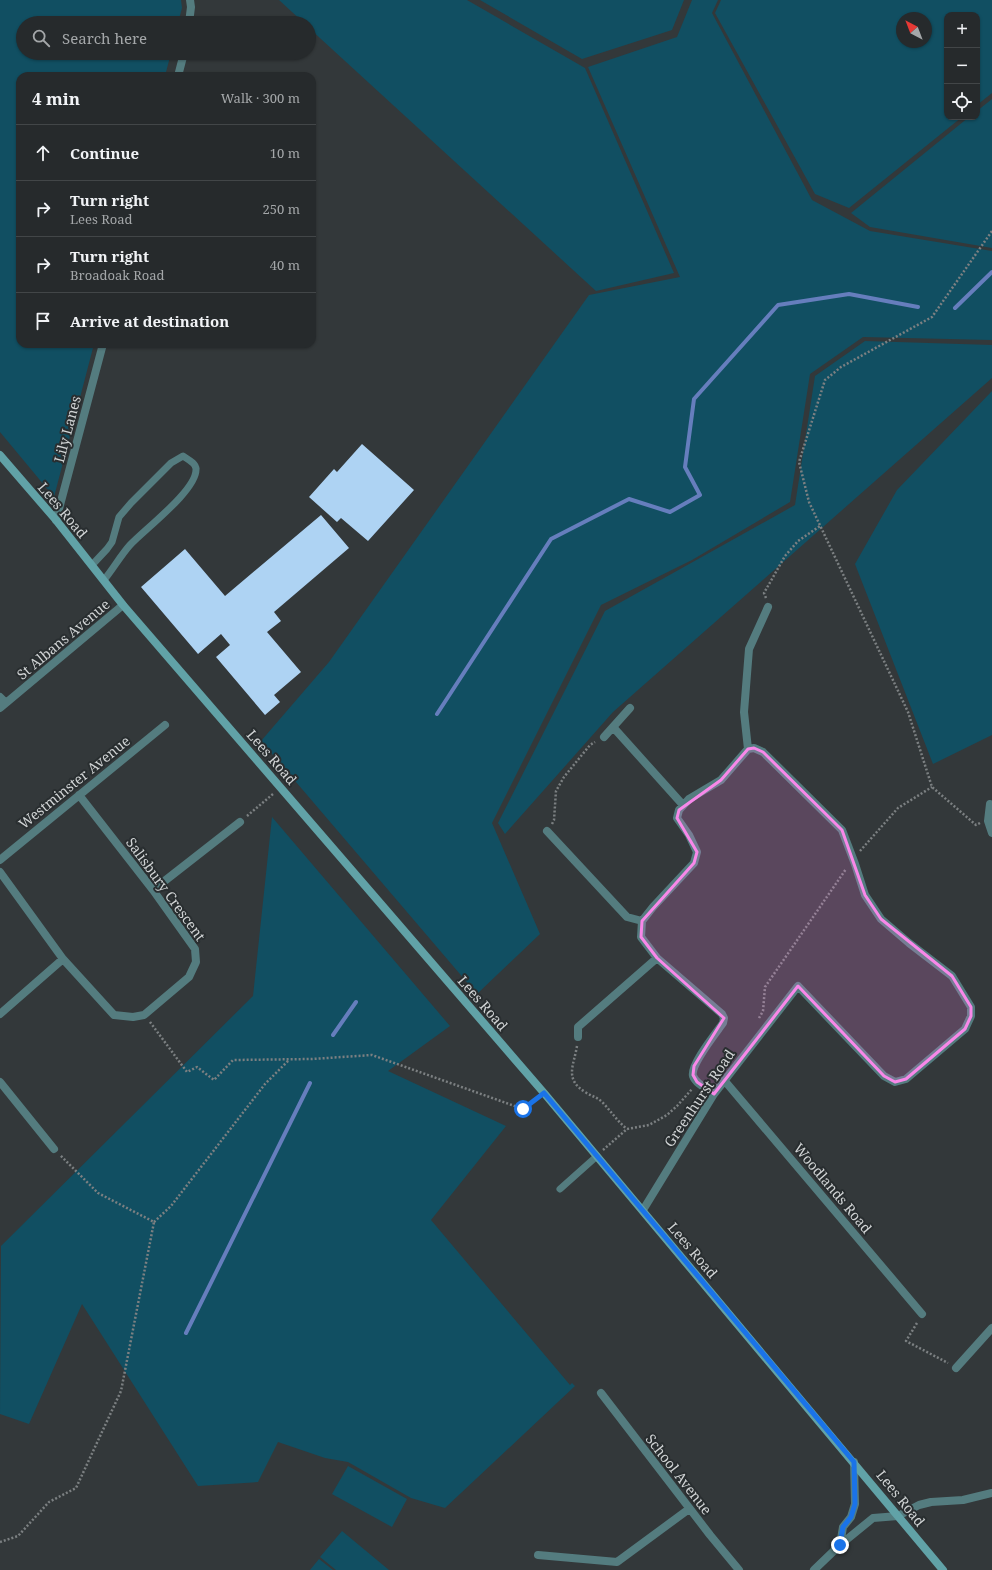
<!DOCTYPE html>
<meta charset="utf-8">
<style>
body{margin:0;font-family:"Noto Serif",serif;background:#323638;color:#f1f3f6}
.controls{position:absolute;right:12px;top:12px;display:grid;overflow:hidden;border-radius:8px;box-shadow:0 1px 3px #0004}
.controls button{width:36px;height:36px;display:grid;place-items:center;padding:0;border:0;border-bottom:1px solid #424648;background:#262a2c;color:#f1f3f6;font:20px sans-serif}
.compass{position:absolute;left:896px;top:12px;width:36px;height:36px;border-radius:50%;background:#262a2c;box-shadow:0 1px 3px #0004;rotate:318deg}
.stop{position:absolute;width:12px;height:12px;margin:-9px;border:3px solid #1a73e8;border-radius:50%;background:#fff}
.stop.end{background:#1a73e8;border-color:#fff;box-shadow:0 1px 4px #0008}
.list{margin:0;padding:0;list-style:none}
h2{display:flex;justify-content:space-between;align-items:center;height:52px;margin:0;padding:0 16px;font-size:17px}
h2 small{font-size:13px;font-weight:400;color:#a4a7a9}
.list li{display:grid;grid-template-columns:26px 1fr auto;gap:12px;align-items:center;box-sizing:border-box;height:56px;padding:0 16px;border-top:1px solid #424648}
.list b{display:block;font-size:15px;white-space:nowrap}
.list p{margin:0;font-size:13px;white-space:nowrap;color:#a4a7a9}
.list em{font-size:13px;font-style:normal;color:#a4a7a9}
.icon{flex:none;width:22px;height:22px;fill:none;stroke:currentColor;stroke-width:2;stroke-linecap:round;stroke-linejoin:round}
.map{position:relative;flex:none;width:992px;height:1570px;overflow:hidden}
.search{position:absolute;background:#262a2c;box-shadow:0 1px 3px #0004;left:16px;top:16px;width:300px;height:44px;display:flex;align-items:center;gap:10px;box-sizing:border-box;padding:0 14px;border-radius:22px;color:#a4a7a9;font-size:15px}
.panel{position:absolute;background:#262a2c;box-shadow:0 1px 3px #0004;left:16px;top:72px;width:300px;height:276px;border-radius:12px}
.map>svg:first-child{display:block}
.green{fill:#114f62;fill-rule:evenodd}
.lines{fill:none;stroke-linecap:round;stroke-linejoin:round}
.stream{stroke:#667ebd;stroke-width:4}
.building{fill:#aed3f3}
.path{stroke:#7c8082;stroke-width:2.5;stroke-dasharray:2 2;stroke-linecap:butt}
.service{stroke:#547c7f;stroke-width:7}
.minor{stroke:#547c7f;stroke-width:8}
.secondary{stroke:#61a2a7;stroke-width:8}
.route{stroke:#1a73e8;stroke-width:5}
.marked{fill:#f888e9;fill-opacity:0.2;stroke:#f888e9;stroke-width:3;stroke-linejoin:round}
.labels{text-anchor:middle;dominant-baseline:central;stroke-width:4;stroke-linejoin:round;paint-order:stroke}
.street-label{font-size:14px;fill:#d1d4d5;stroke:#292e30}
</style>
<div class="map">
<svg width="992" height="1570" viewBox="0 0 992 1570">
<rect width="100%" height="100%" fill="#33383a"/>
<path class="green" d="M0 0H181L182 8 178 23H23V53H171L165 76H20V344H94L54 497 0 432Z
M279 0H467L585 68 674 273 596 291 309 28V23H304Z
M480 0H684L672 30 582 59Z
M692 0H718L712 13 812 200 870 231 992 251V340L863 337 810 374 790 502 692 560 601 605 492 823 540 934 477 994 261 741 329 662 589 295 680 277 588 67 677 37Z
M721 0H992V93L977 105V15H947V117H962L849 208 815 194 715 13ZM902 18H926V42H902Z
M992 99V248L870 227 851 213 969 117H977V111Z
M865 341 992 345V378L613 712 505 834 498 823 605 611 795 505 815 376Z
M992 391V735L933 764 855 564 897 490Z
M272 817 450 1026 388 1071 506 1126 431 1220 570 1385 572 1383 575 1386 445 1508 411 1498 348 1462 325 1458 278 1442 258 1482 198 1486 82 1304 29 1424 0 1414 1 1246 253 996Z
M348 1466 407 1499 392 1527 332 1494Z
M342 1531 389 1570H336L320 1557Z
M319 1559 333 1570H310Z"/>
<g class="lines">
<path class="stream" d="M955 308 992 272
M437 714 551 539 629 499 670 512 700 495 685 467 694 399 778 305 849 294 918 307
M333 1035 356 1002
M186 1333 310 1083"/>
</g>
<path class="building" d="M362 444 414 490 368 541 341 518 337 522 309 497 334 469 337 472Z
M321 515 349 548 274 612 281 621 267 632 301 672 274 695 280 702 265 715 216 657 230 645 221 634 198 654 141 587 185 549 225 596Z"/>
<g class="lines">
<path class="path" d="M766 598 764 593 785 556 798 541 820 526
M247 816 273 794
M980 823 976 825 932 787 908 712 809 502 799 462 825 380 841 367 932 317 992 231
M552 824 554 820 556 791 564 777 590 745 595 742
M860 851 898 808 932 787
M759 1018 763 1011 765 987 846 869
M150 1022 187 1072 197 1067 214 1080 233 1060 312 1059 372 1055 523 1109 537 1098
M577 1046C574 1065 564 1079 585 1092 591 1096 597 1097 602 1102 611 1111 617 1121 627 1129
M603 1150 627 1129 649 1125 667 1115 677 1106 692 1089
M154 1222 171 1206 265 1084 289 1060
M917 1323 906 1341 948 1363
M0 1542 18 1536 49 1502 76 1488 121 1391 154 1222 98 1193 60 1155"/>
<path class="service" d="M92 565 107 549 112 542 119 517 131 503 171 463 183 456C187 459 196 463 196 469 197 490 145 529 130 545 121 555 113 569 104 580
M560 1189 597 1156"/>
<path class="minor" d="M189 23 191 7 190 0
M178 76 184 53
M56 520 103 344
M0 697 6 703
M0 708 123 605
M613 727 683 805
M604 737 630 708
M748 749 744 712 749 649 768 607
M990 804 988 821 992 833
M547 831 627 917 642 921
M0 860 165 725
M0 872 63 959 114 1015 133 1017 144 1015 189 977 196 962 195 949 153 890 79 795
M153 890 240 822
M0 1014 63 959
M578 1037V1027L657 958
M724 1080 922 1314
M0 1082 54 1149
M643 1210 714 1094 798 986 884 1076 895 1082 906 1079 965 1029 971 1016V1007L952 976 909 943 881 919 865 895 855 864 842 830 763 752 754 748 748 749 721 780 689 799 679 810 677 818 689 835 697 852 694 863 653 907 642 921 641 937 657 958 722 1014 724 1018 723 1023C716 1033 690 1065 693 1076 696 1084 707 1089 714 1094
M956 1368 992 1328
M601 1393 710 1535 739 1570
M840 1545 843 1527 851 1517 855 1504 854 1462
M538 1555 617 1562 689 1509
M814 1570 840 1545 873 1518 898 1516 919 1505 931 1502 963 1500 992 1493"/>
<path class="secondary" d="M0 455 56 520 123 605 544 1093 943 1570"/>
</g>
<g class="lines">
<path class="route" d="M523 1109 544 1093 854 1462 855 1504 851 1517 843 1527 840 1545"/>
</g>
<path class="marked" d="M754 748 763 752 842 830 865 895 881 919 952 976 971 1007V1016L965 1029 906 1079 895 1082 884 1076 798 986 714 1094 697 1082 693 1075 694 1066 724 1018 657 958 641 937 642 921 694 863 697 852 677 818 679 810 721 780 748 749Z"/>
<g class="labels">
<g class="street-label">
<text transform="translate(67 429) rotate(-75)">Lily Lanes</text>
<text transform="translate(63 510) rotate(50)">Lees Road</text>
<text transform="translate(63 639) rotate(-40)">St Albans Avenue</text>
<text transform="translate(272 757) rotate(49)">Lees Road</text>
<text transform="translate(74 782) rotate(-39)">Westminster Avenue</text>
<text transform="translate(166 889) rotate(54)">Salisbury Crescent</text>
<text transform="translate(483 1003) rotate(49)">Lees Road</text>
<text transform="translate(699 1098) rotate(-56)">Greenhurst Road</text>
<text transform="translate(833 1188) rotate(50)">Woodlands Road</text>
<text transform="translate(693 1250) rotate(50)">Lees Road</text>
<text transform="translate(679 1474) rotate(52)">School Avenue</text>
<text transform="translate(901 1498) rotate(51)">Lees Road</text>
</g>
</g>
</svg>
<div class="controls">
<button>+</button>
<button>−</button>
<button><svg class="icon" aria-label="locate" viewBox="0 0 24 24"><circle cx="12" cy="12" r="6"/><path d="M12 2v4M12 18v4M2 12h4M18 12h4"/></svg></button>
</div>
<svg class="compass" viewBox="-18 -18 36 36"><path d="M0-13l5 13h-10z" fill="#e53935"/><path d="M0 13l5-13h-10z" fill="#a4a7a9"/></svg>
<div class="stop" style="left:523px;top:1109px"></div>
<div class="stop end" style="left:840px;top:1545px"></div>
<div class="search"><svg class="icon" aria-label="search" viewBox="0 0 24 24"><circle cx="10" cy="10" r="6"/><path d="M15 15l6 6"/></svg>Search here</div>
<section class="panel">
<h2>4 min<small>Walk · 300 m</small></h2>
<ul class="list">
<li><svg class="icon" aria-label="ahead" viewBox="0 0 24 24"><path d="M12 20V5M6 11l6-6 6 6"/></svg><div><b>Continue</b></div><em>10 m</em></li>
<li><svg class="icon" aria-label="right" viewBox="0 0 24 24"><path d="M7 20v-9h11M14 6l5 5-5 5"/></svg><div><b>Turn right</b><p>Lees Road</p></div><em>250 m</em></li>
<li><svg class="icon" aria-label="right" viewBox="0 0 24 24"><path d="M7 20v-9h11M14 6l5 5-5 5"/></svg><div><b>Turn right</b><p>Broadoak Road</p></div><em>40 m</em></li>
<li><svg class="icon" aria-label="arrive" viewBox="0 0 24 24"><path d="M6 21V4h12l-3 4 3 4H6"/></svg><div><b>Arrive at destination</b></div></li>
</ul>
</section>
</div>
